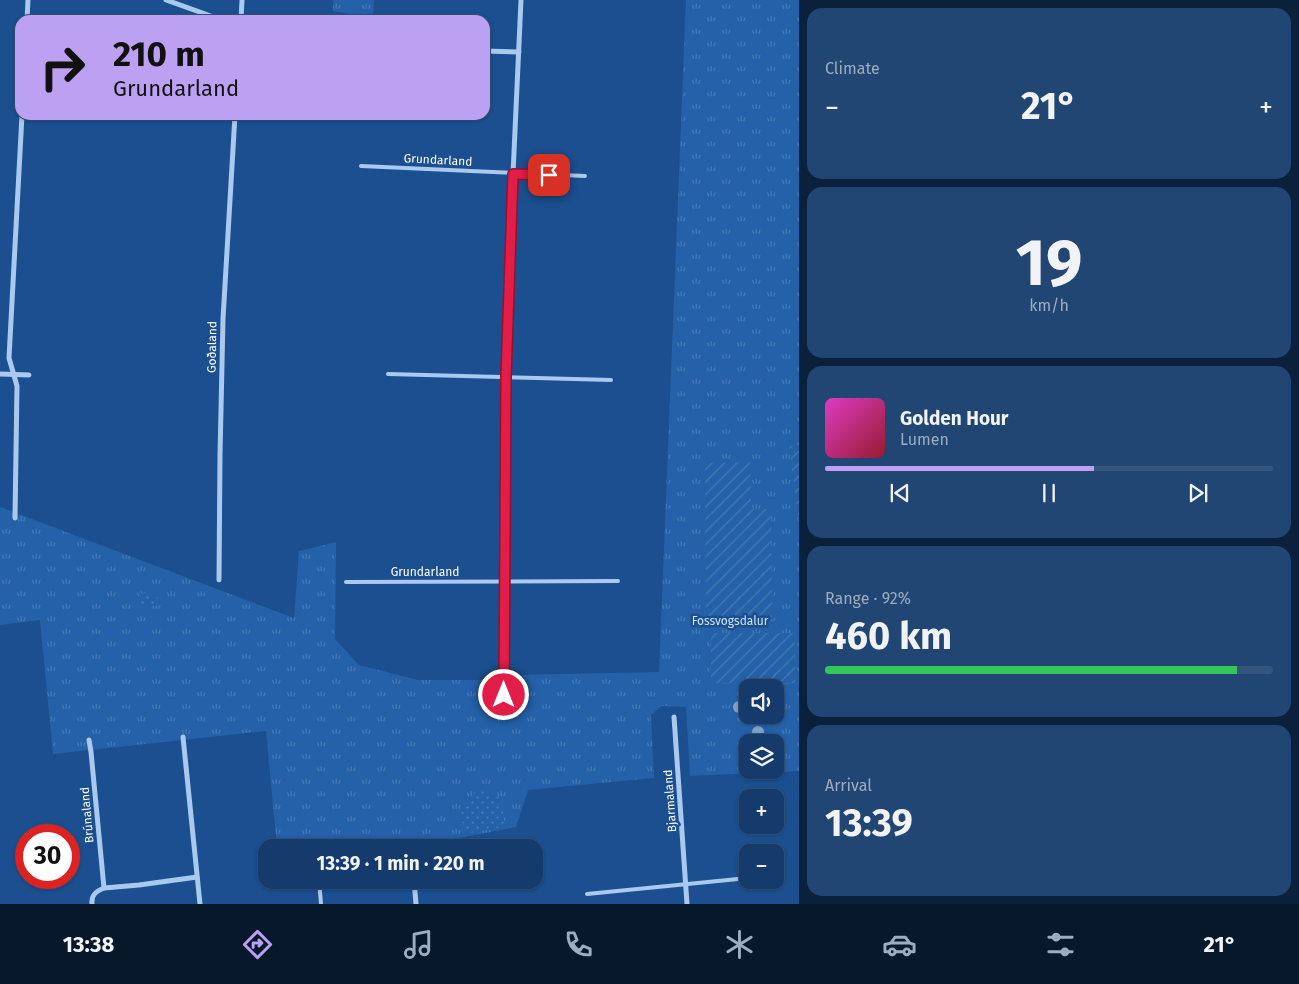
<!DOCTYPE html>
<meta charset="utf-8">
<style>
body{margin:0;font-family:"Fira Sans",sans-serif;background:#214673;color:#f1f3f6;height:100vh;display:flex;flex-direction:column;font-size:19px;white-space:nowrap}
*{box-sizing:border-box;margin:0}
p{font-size:16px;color:#9dadc1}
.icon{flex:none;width:28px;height:28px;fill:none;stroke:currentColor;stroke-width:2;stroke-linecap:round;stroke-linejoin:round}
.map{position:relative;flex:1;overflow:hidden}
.details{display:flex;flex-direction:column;gap:8px;padding:8px;background:#0b203b;width:500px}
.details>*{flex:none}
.guide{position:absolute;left:15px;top:15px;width:475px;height:105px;border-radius:15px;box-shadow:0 1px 4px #0004,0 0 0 1px #33557e;background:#bca0f2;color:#111;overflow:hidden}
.tools{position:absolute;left:739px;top:679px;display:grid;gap:10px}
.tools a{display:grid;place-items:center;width:45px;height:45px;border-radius:10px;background:#143b6b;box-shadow:0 1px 4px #0004,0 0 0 1px #33557e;font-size:25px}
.speed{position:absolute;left:15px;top:824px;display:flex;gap:10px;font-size:25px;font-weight:700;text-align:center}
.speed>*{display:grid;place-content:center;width:65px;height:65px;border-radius:50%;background:#143b6b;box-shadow:0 1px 4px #0004,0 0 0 1px #33557e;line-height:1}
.speed .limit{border:8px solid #d22;background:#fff;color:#111}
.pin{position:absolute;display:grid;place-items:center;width:42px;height:42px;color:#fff;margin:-21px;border-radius:10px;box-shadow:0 2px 8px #0006}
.me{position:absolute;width:55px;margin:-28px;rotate:0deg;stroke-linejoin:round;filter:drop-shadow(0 0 4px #0008)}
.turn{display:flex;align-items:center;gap:18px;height:105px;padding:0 15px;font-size:22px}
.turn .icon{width:65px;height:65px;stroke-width:2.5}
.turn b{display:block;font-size:35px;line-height:42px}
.big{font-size:38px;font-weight:700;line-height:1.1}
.details .widget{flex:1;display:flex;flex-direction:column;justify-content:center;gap:8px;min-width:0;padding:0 18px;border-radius:15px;background:#214673}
.details .dial{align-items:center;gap:0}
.dial b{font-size:65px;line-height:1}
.song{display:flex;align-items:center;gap:15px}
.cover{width:60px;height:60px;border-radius:8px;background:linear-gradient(135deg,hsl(310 70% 55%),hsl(350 70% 35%))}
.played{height:5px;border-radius:2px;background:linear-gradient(90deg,#bca0f2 60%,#33557e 60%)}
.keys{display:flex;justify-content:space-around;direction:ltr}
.heat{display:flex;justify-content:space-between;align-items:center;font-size:28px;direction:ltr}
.charge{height:8px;border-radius:4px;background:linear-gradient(90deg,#34c759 92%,#33557e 0)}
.trip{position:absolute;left:258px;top:839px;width:285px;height:50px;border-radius:15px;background:#143b6b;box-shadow:0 1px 4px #0004,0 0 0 1px #33557e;font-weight:700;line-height:50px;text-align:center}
.tabs{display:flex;height:80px;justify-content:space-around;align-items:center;background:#08182b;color:#9dadc1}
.tabs .icon{width:35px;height:35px}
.tabs .current{color:#bca0f2}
.tabs b{font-size:22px;color:#f1f3f6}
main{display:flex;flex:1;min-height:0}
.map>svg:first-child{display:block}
</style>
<main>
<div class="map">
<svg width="799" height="904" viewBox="0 0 799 904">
<defs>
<pattern id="grass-tufts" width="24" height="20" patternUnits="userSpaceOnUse" patternTransform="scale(1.25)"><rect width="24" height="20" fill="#2461a8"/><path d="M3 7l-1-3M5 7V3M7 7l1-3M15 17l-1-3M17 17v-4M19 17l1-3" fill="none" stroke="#4579b5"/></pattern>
<pattern id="park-dots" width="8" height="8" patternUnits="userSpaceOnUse" patternTransform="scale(1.25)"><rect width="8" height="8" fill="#2461a8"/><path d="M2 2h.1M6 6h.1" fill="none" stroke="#4579b5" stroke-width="1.8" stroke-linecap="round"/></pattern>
<pattern id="garden-furrows" width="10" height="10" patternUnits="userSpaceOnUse" patternTransform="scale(1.25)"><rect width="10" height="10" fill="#2461a8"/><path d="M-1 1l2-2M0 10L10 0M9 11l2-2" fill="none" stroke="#4579b5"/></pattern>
</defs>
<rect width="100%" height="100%" fill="#1b4f8f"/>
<g fill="url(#grass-tufts)" fill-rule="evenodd">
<polygon points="333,0 374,0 373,18 333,11"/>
<path d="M686,0H799V771L690,776L686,707L662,706L651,715L654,778L528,790L516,827L412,847H277L266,731L53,754L40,620L0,625V507L294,618L299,551L336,542L335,639L359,665L418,680H488L515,675L659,672ZM748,688H775V715H748ZM748,742H775V770H748Z"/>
</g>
<g fill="url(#park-dots)">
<polygon points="140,593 147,593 160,599 160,604 155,606 141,605"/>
<polygon points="484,789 501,798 505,827 464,834 461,812 464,806 476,792"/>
</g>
<g fill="url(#garden-furrows)">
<polygon points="799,445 799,524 789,446"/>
<polygon points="750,462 751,509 771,509 772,619 706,619 705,463"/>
<rect x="711" y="633" width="84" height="50"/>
</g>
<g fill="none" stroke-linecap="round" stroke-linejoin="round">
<g stroke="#a9c9ee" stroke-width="4">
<polyline points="361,166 585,176"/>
<polyline points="388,374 611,380"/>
<polyline points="346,582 618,581"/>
<polyline points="319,880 321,904"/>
<polyline points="587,894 748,878"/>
</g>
<g stroke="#a9c9ee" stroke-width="5">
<polyline points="166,0 222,20"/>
<polyline points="27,20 28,0"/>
<polyline points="241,20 242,0"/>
<polyline points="485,51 519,52"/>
<polyline points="0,374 29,375"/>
<polyline points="15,518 17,386 9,358 22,115"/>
<polyline points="219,580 220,455 223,319 235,115"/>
<polyline points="504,695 505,377 513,174 521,0"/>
<polyline points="674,717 687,904"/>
<polyline points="183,737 200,904"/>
<polyline points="89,740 91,752 104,888 139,885 197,877"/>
<polyline points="414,880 416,904"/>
<path d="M92,904C91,895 96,891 104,888"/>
</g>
</g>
<g fill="#7ea0ca">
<circle cx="739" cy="707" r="6"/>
<circle cx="758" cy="732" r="6"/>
</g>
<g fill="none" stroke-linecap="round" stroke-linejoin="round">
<g stroke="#92132f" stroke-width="12">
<polyline id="route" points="504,695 506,377 513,174 549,175"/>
</g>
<use href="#route" stroke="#e11d48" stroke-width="9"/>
</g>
<g text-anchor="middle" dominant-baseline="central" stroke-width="5" stroke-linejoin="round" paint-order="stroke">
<g font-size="12" fill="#fff" stroke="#1b4f8f">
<text transform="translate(438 160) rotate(3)">Grundarland</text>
<text transform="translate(212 347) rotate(-89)">Goðaland</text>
<text x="425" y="572">Grundarland</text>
<text transform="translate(670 801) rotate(-94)">Bjarmaland</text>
<text transform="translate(87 815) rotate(-95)">Brúnaland</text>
</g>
<g font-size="12" fill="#cfe3fa" stroke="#1b4f8f">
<text x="730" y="621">Fossvogsdalur</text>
</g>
</g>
</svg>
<div class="tools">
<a><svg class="icon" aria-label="sound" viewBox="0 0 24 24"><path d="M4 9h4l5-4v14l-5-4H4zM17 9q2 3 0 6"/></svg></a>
<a><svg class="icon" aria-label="layers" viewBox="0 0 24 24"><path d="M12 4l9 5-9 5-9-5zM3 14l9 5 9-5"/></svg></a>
<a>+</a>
<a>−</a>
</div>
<div class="speed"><div class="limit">30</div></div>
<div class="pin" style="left:549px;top:175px;background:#d93025"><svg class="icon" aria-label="arrive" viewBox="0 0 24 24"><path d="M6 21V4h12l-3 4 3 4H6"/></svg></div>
<svg class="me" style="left:504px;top:695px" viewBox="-20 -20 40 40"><circle r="17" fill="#e11d48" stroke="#fff" stroke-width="3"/><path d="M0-11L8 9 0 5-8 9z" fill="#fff"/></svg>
<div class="trip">13:39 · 1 min · 220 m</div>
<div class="guide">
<div class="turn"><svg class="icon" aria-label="right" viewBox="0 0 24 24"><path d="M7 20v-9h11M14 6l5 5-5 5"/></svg><div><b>210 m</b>Grundarland</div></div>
</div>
</div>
<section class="details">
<div class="widget"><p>Climate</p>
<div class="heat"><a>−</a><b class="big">21°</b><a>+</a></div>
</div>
<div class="widget dial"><b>19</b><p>km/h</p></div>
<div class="widget">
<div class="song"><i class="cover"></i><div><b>Golden Hour</b><p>Lumen</p></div></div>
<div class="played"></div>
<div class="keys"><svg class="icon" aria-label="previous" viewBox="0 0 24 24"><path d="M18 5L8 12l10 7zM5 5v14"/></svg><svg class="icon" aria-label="pause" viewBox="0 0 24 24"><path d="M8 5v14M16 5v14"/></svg><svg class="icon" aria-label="next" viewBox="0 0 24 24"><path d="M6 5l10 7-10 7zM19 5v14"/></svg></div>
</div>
<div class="widget"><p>Range · 92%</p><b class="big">460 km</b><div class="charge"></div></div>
<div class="widget"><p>Arrival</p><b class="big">13:39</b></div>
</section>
</main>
<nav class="tabs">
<b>13:38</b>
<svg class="icon current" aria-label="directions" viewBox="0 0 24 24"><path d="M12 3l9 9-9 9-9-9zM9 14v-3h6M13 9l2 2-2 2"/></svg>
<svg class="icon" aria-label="music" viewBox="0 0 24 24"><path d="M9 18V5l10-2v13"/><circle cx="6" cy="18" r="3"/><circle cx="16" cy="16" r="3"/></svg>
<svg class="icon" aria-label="phone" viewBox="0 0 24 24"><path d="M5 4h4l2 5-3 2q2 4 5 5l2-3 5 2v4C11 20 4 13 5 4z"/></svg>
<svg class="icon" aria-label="climate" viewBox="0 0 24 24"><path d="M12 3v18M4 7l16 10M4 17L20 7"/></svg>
<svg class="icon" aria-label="car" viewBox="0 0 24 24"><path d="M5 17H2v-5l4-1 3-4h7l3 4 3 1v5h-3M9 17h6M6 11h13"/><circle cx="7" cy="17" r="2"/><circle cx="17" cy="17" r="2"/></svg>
<svg class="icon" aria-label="filters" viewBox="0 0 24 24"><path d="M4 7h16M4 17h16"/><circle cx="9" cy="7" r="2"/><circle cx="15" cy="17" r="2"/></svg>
<b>21°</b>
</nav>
